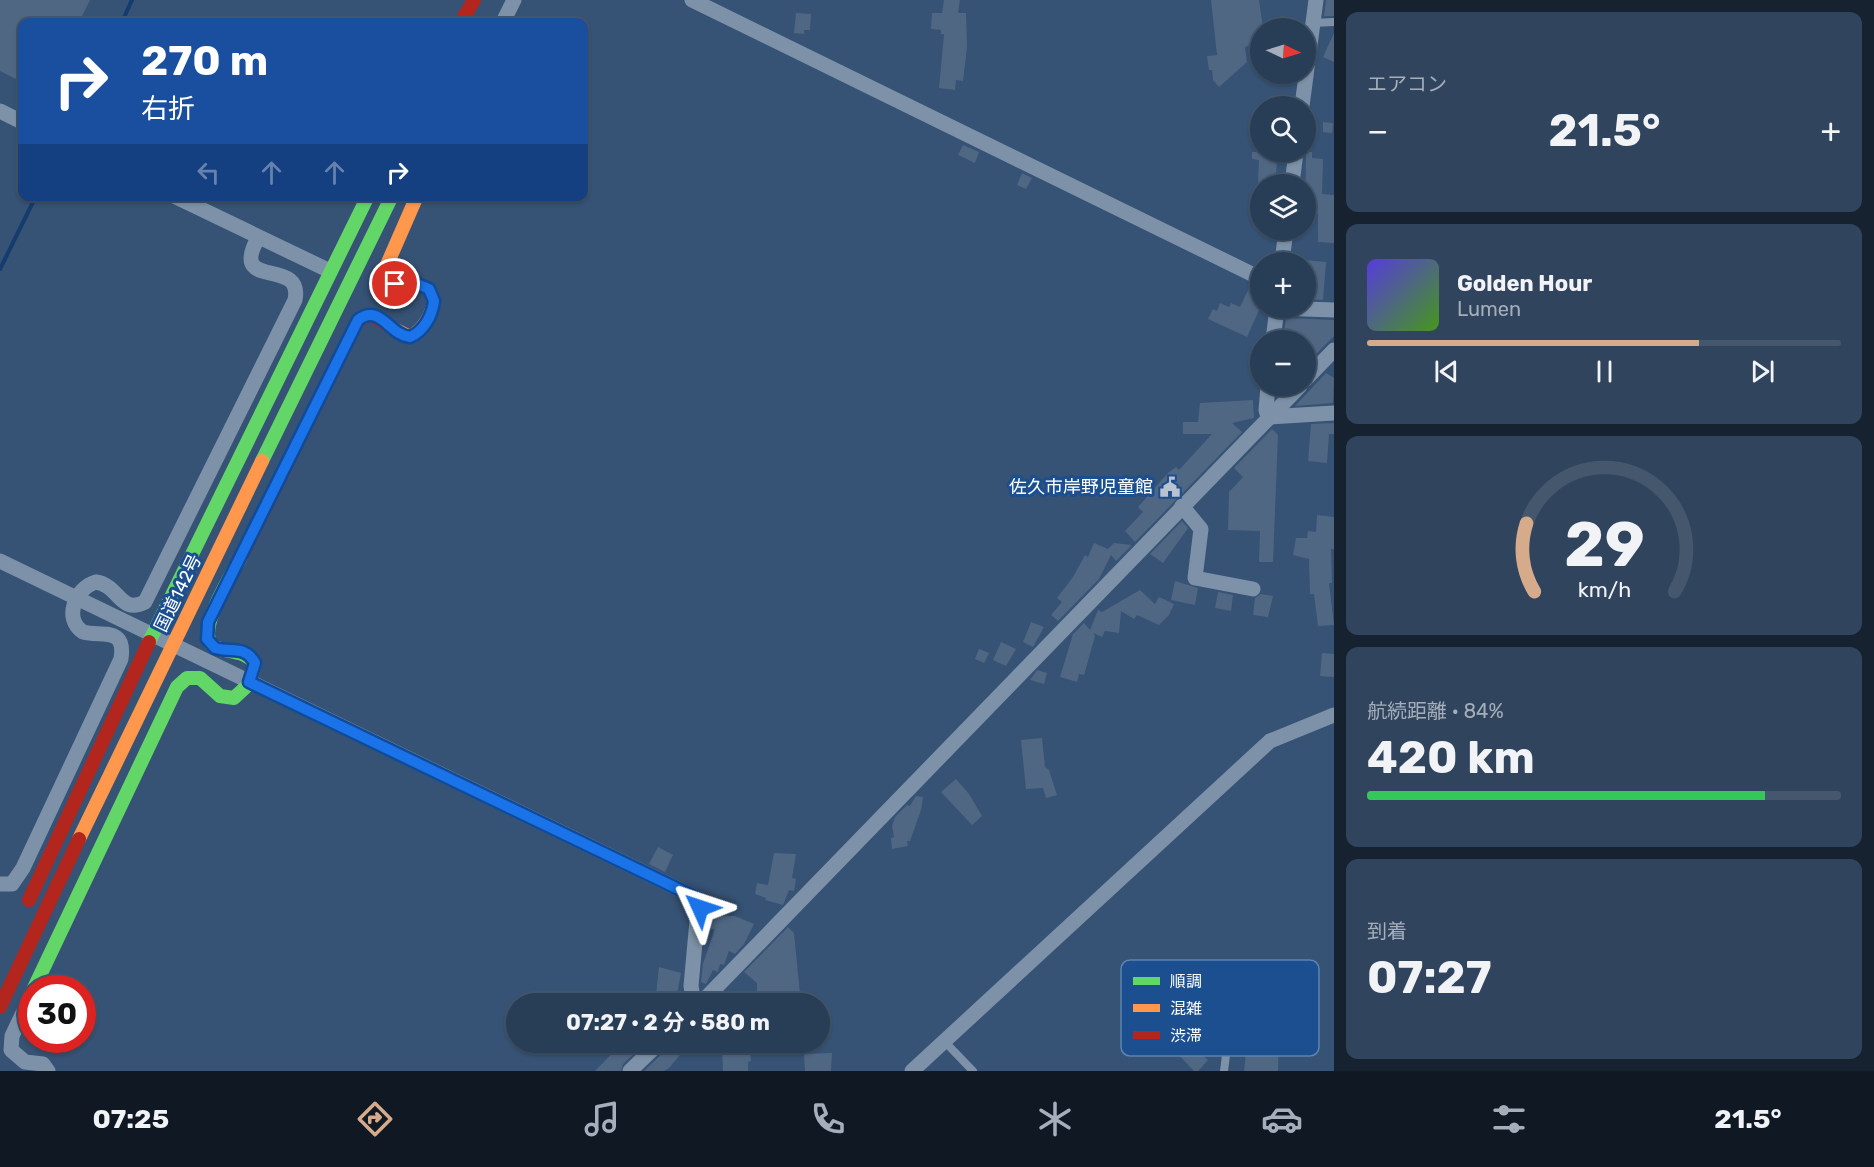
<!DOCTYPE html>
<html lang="ja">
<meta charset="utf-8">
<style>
body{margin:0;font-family:Rubik,"Noto Sans JP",sans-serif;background:#30455d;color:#f1f3f6;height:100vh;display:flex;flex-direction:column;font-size:22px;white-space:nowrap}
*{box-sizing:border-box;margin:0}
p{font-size:20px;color:#a5aeba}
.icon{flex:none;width:33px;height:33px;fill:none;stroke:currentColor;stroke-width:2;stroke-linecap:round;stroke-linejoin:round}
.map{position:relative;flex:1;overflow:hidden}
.drawer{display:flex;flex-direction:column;gap:12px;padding:12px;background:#162230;width:540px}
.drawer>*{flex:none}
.top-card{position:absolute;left:18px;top:18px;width:570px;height:183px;border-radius:12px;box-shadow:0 2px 4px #0004,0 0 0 2px #44576d;background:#1a4fa0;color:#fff;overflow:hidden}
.needle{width:39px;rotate:94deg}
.tools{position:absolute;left:1250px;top:18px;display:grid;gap:12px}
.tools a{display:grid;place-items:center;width:66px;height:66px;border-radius:50%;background:#283e57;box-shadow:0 2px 4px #0004,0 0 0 2px #44576d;font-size:30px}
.speed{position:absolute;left:18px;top:975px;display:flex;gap:12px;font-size:30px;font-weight:700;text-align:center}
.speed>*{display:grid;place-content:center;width:78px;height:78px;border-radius:50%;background:#283e57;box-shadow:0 2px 4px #0004,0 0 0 2px #44576d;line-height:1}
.speed .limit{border:9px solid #d22;background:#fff;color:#111}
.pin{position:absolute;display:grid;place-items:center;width:51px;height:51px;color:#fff;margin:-26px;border:3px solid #fff;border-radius:50%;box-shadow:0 2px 6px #0007}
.me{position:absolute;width:66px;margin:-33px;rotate:312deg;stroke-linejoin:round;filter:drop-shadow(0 0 4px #0008)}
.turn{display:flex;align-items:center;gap:21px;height:126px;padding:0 24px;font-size:27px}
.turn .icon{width:78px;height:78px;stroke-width:2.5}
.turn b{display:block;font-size:42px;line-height:51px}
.lanes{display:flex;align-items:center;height:57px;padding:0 24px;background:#0003;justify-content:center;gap:30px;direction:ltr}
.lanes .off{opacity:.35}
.big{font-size:45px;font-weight:700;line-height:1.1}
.drawer .card{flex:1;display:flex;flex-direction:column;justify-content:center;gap:9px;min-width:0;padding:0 21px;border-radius:12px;background:#30455d}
.drawer .dial{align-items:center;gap:0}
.dial svg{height:156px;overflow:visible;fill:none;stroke:#44576d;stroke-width:7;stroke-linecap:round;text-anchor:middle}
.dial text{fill:#f1f3f6;stroke:none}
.song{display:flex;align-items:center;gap:18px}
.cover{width:72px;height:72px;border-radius:9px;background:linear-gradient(135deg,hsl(250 70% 55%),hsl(100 70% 35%))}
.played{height:6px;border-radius:3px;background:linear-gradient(90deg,#d6ab8b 70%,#44576d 70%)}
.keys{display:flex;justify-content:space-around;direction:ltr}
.heat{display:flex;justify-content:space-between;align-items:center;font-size:33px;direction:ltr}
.charge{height:9px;border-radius:4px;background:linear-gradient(90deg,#34c759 84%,#44576d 0)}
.trip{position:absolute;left:506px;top:993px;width:324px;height:60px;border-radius:30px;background:#283e57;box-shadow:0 2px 4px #0004,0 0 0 2px #44576d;font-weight:700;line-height:60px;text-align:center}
.tab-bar{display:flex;height:96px;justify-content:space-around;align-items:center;background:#101923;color:#a5aeba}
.tab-bar .icon{width:42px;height:42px}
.tab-bar .active{color:#d6ab8b}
.tab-bar b{font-size:27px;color:#f1f3f6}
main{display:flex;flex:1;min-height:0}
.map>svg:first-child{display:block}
</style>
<main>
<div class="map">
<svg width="1334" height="1071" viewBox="0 0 1334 1071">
<rect width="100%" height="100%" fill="#365274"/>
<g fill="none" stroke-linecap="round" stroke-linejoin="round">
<g stroke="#153c6e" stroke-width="4">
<polyline points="122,22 132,0"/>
<polyline points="0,269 36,196"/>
</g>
</g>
<g fill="#506783">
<polygon points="0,0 90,0 79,22 22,22 22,82 0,71"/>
<polygon points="944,0 960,0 958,13 966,13 967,47 963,81 956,80 955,90 939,88 944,34 941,34 941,30 931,29 932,13 942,13"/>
<polygon points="1211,0 1259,0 1263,28 1260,28 1260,40 1245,47 1247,62 1219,87 1213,80 1212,70 1209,70 1207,56 1217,55"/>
<polygon points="1326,0 1334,0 1334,16 1324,16"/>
<polygon points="796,13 811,14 810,30 804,30 804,34 794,33"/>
<polygon points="1334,33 1334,62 1323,57"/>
<polygon points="1323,122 1333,123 1332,133 1323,132"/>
<polygon points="963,145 979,152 975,163 958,155"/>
<polygon points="1252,152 1286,152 1285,162 1277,161 1275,184 1258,184 1259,160 1252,159"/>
<polygon points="1306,152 1312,152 1312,158 1323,159 1322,194 1334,195 1334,243 1318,242 1318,214 1305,213"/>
<polygon points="1022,173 1032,178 1026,189 1017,185"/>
<polygon points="1305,260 1326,262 1323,300 1305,299"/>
<polygon points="1249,288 1260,293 1260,308 1247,337 1208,319 1213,309 1217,311 1220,303 1229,307 1231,303 1240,307"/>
<polygon points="1286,318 1334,320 1334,336 1305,365 1305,340 1283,340"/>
<polygon points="1326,373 1334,378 1333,403 1295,406"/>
<polygon points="1253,400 1254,418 1232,423 1242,432 1135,542 1125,531 1143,512 1138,507 1168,473 1176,467 1179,470 1212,434 1183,434 1183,422 1198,422 1200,403"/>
<polygon points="1334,423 1334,434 1329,434 1327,463 1308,461 1311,424"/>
<polygon points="1272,429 1278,435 1273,562 1259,562 1260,531 1228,530 1229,492 1243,477 1234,468"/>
<polygon points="1317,515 1334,517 1334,549 1331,549 1332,583 1329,583 1334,625 1318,626 1314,594 1310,594 1309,559 1293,555 1296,538 1307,538 1308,531 1316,532"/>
<polygon points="1182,521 1188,528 1163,563 1150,554"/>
<polygon points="1094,543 1108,549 1114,543 1132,545 1116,561 1111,555 1099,579 1058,621 1051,615 1062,602 1057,598 1073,577 1085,555 1088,557"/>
<polygon points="1175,581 1198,588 1195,605 1171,600"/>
<polygon points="1140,590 1155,604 1159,597 1174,604 1169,615 1159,625 1137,615 1134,619 1121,611 1119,633 1105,631 1102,637 1093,633 1095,636 1084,675 1079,674 1077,682 1060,677 1073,634 1084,623 1090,630 1098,610 1102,612"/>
<polygon points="1218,592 1233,595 1231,611 1215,608"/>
<polygon points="1261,594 1273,596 1268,617 1253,615 1255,598"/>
<polygon points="1031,622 1044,627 1033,647 1023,642"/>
<polygon points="1001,642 1016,649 1006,666 993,660"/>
<polygon points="979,649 989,653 984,663 975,659"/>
<polygon points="1322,653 1334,654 1334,677 1320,676"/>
<polygon points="1037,670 1047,673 1044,684 1030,680"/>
<polygon points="1042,738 1045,767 1049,770 1057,795 1046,798 1043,788 1026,789 1021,740"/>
<polygon points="956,779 969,794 982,816 972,825 941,792"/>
<polygon points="916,796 923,797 921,810 910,841 907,841 908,846 892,849 891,838 894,837 892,826 895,817 907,805 910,806"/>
<polygon points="658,847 673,855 665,872 649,864"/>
<polygon points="774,853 796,854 792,878 796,879 794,891 789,890 783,905 765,900 766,898 755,894 757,883 768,885"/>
<polygon points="707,916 735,916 754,924 744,944 735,954 729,951 724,965 720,964 718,972 713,970 706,984 701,982 703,964 715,929 707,929"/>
<polygon points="788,927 794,933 801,1004 757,1004 757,983 744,972"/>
<polygon points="659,967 681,973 675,1004 655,1004"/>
<polygon points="1260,1022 1279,1024 1278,1071 1244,1071 1248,1034 1253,1026"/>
<polygon points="1185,1040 1208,1060 1198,1071 1194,1071 1175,1051"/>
<polygon points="623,1042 636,1052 623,1064 621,1071 595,1071"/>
<polygon points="669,1042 691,1042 669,1068 664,1071 644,1071 667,1049"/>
<polygon points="749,1047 751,1061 748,1062 748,1071 723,1071 722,1049"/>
<polygon points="832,1053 831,1071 805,1071 804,1054"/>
</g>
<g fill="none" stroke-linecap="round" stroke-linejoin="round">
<g stroke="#7d92a8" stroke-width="8">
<polyline points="1313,23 1334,22"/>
<polyline points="945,1042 973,1071"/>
<polyline points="1224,1071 1226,1055 1249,1021 1284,1004"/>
</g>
<g stroke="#7d92a8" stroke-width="15">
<polyline points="692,0 1260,278"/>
<polyline points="503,22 514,0"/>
<polyline points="1302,106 1316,0"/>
<polyline points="0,111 22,122"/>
<polyline points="1292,184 1296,152"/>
<polyline points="174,196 330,271"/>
<polyline points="1282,262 1286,230"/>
<polyline points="1277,308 1334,310"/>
<polyline points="1273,340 1277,308"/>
<polyline points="1305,380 1334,350"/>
<polyline points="1268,386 1266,410 1268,417 1334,413"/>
<polyline points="1182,506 1201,529 1195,578 1253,589"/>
<polyline points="0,561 699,899 691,986 694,1004"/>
<path d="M0,884H12L23,868L121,659C126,626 102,637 83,632C63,619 75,588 96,582C119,585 120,615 145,602L295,300C304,256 228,292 258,238"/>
<polyline points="32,994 12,1036 11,1050 25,1062 43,1064 48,1071"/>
<polyline points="700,1004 1300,386"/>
<polyline points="630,1071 660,1042"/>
<polyline points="912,1071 1270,741 1334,715"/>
</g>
<g stroke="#63d668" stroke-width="14">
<polyline points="262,461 392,196"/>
<polyline points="149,642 368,196"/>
<path d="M34,988L177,687L187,678H200L220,696L234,698L249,684L255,663C243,650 232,653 217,648C190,639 232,574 241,557"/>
</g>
<g stroke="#ff974d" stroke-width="14">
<path d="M394,329L410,337C424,329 431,317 434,301L429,289L416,284H395L387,274L386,267L417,196"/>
<polyline points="79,839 262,461"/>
</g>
<g stroke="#b3261e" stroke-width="14">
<polyline points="461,22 474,0"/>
<polyline points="241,557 358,320 372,315 394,329"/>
<polyline points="29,900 149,642"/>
<polyline points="0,1007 79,839"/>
</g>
</g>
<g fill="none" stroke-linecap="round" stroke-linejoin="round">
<g stroke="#114b97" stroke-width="15">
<path id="route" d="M395,284H417L429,289L434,301C432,316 424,331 410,337C389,335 380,303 358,320L208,622L207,639L215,648C232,653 245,645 255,663L249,682L699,899L700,908"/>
</g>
<use href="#route" stroke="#1a73e8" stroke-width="10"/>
</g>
<defs>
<g id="civic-bare" transform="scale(1.62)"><path d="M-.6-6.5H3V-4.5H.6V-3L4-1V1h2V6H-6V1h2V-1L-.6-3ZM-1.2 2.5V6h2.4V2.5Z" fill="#b9c2ce" stroke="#1b4f8f" stroke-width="2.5" paint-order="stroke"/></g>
</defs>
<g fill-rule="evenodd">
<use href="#civic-bare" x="1170" y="487"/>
</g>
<g text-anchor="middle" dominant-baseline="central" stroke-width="6" stroke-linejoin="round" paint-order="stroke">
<g font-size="18" fill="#fff" stroke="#1b4f8f" text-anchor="end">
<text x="1153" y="487">佐久市岸野児童館</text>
</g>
<g font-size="18" fill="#fff" stroke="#1b4f8f">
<text transform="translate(178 593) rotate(-64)">国道142号</text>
</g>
</g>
<rect x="1121" y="960" width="198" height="96" rx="9" fill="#1b4f8f" stroke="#5f84b1" stroke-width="1.5"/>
<rect x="1133" y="977" width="27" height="8" fill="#63d668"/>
<rect x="1133" y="1004" width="27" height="8" fill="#ff974d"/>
<rect x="1133" y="1031" width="27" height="8" fill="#b3261e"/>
<g font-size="16" fill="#fff">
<text x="1170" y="987">順調</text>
<text x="1170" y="1014">混雑</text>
<text x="1170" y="1041">渋滞</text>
</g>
</svg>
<div class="tools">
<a><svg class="needle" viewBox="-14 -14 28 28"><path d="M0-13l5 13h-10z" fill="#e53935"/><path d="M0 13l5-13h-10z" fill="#a5aeba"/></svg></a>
<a><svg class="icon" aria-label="search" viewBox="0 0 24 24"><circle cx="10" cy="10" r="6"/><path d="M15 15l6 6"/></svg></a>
<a><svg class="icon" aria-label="layers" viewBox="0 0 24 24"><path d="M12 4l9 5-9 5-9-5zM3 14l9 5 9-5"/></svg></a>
<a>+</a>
<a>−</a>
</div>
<div class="speed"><div class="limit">30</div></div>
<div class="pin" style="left:395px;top:284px;background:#d93025"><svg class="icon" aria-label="arrive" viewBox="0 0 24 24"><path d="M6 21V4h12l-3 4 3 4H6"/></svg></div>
<svg class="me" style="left:700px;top:908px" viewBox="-20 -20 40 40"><path d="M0-17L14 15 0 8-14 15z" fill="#1a73e8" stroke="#fff" stroke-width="4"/></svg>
<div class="trip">07:27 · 2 分 · 580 m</div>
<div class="top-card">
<div class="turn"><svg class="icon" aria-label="right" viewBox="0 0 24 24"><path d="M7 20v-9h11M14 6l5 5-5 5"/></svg><div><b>270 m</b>右折</div></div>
<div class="lanes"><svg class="icon off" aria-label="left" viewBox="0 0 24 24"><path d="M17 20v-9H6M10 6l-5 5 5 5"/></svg><svg class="icon off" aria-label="ahead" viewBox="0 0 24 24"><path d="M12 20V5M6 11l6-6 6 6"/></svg><svg class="icon off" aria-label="ahead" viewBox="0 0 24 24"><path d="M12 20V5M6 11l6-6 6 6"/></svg><svg class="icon" aria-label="right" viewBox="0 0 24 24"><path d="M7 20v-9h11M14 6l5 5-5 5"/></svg></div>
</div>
</div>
<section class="drawer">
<div class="card"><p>エアコン</p>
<div class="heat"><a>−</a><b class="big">21.5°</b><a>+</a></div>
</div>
<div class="card">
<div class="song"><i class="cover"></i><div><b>Golden Hour</b><p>Lumen</p></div></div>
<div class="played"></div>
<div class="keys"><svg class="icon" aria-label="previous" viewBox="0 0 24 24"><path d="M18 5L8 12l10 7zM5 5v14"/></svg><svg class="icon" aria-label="pause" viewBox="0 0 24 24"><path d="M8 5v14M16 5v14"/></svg><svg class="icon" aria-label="next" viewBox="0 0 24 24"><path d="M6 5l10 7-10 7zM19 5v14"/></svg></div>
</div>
<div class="card dial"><svg viewBox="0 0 100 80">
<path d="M14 69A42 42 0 1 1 86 69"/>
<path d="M14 69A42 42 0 0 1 10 34" stroke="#d6ab8b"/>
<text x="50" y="56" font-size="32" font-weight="700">29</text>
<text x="50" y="72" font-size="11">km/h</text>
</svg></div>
<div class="card"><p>航続距離 · 84%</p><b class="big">420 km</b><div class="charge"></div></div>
<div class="card"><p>到着</p><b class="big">07:27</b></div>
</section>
</main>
<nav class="tab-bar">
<b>07:25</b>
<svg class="icon active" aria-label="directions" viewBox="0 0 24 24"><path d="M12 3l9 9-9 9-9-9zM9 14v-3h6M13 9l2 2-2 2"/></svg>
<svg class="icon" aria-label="music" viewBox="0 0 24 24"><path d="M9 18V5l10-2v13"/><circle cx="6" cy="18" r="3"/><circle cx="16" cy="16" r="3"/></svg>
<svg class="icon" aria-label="phone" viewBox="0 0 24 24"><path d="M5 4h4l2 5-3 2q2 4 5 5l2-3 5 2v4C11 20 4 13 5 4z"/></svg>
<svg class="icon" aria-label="climate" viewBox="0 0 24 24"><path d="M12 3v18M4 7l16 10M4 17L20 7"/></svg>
<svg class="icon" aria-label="car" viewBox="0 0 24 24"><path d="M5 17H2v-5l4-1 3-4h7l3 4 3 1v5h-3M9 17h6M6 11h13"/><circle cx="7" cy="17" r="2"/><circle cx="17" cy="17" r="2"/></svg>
<svg class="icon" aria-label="filters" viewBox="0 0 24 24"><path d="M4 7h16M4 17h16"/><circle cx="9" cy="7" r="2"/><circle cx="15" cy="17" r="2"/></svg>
<b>21.5°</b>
</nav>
